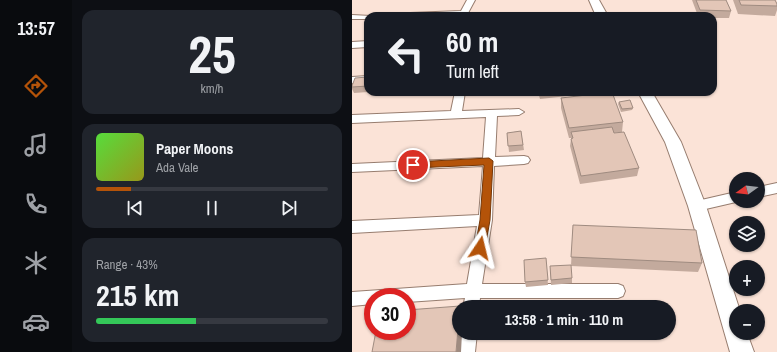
<!DOCTYPE html>
<meta charset="utf-8">
<style>
body{margin:0;font-family:"Archivo Narrow",sans-serif;background:#20242c;color:#f1f3f6;height:100vh;display:flex;flex-direction:column;font-size:15px;white-space:nowrap}
*{box-sizing:border-box;margin:0}
p{font-size:13px;color:#9ea1a6}
.icon{flex:none;width:22px;height:22px;fill:none;stroke:currentColor;stroke-width:2;stroke-linecap:round;stroke-linejoin:round}
.map{position:relative;flex:1;overflow:hidden}
.side{display:flex;flex-direction:column;gap:10px;padding:10px;background:#0d0f14;width:280px}
.side>*{flex:none}
.hud{position:absolute;left:12px;top:12px;width:353px;height:84px;border-radius:12px;box-shadow:0 1px 3px #0004;background:#171b24;color:#f1f3f6;overflow:hidden}
.needle{width:26px;rotate:255deg}
.buttons{position:absolute;left:377px;top:172px;display:grid;gap:8px}
.buttons a{display:grid;place-items:center;width:36px;height:36px;border-radius:50%;background:#171b24;box-shadow:0 1px 3px #0004;font-size:20px}
.speed{position:absolute;left:12px;top:288px;display:flex;gap:8px;font-size:20px;font-weight:700;text-align:center}
.speed>*{display:grid;place-content:center;width:52px;height:52px;border-radius:50%;background:#171b24;box-shadow:0 1px 3px #0004;line-height:1}
.speed .limit{border:6px solid #d22;background:#fff;color:#111}
.pin{position:absolute;display:grid;place-items:center;width:34px;height:34px;color:#fff;margin:-17px;border:2px solid #fff;border-radius:50%;box-shadow:0 1px 4px #0007}
.me{position:absolute;width:44px;margin:-22px;rotate:10deg;stroke-linejoin:round;filter:drop-shadow(0 0 3px #0008)}
.turn{display:flex;align-items:center;gap:14px;height:84px;padding:0 16px;font-size:18px}
.turn .icon{width:52px;height:52px;stroke-width:2.5}
.turn b{display:block;font-size:28px;line-height:34px}
.big{font-size:30px;font-weight:700;line-height:1.1}
.side .widget{flex:1;display:flex;flex-direction:column;justify-content:center;gap:6px;min-width:0;padding:0 14px;border-radius:12px;background:#20242c}
.side .dial{align-items:center;gap:0}
.dial b{font-size:52px;line-height:1}
.song{display:flex;align-items:center;gap:12px}
.cover{width:48px;height:48px;border-radius:6px;background:linear-gradient(135deg,hsl(110 70% 55%),hsl(60 70% 35%))}
.played{height:4px;border-radius:2px;background:linear-gradient(90deg,#b45309 15%,#363941 15%)}
.keys{display:flex;justify-content:space-around;direction:ltr}
.charge{height:6px;border-radius:3px;background:linear-gradient(90deg,#34c759 43%,#363941 0)}
.trip{position:absolute;left:100px;top:300px;width:224px;height:40px;border-radius:20px;background:#171b24;box-shadow:0 1px 3px #0004;font-weight:700;line-height:40px;text-align:center}
main{display:flex;flex:1;min-height:0}
.menu{display:flex;flex-direction:column;width:72px;justify-content:space-around;align-items:center;background:#090b0e;color:#9ea1a6}
.menu .icon{width:28px;height:28px}
.menu .selected{color:#b45309}
.menu b{font-size:18px;color:#f1f3f6}
.map>svg:first-child{display:block}
</style>
<main>
<nav class="menu">
<b>13:57</b>
<svg class="icon selected" aria-label="directions" viewBox="0 0 24 24"><path d="M12 3l9 9-9 9-9-9zM9 14v-3h6M13 9l2 2-2 2"/></svg>
<svg class="icon" aria-label="music" viewBox="0 0 24 24"><path d="M9 18V5l10-2v13"/><circle cx="6" cy="18" r="3"/><circle cx="16" cy="16" r="3"/></svg>
<svg class="icon" aria-label="phone" viewBox="0 0 24 24"><path d="M5 4h4l2 5-3 2q2 4 5 5l2-3 5 2v4C11 20 4 13 5 4z"/></svg>
<svg class="icon" aria-label="climate" viewBox="0 0 24 24"><path d="M12 3v18M4 7l16 10M4 17L20 7"/></svg>
<svg class="icon" aria-label="car" viewBox="0 0 24 24"><path d="M5 17H2v-5l4-1 3-4h7l3 4 3 1v5h-3M9 17h6M6 11h13"/><circle cx="7" cy="17" r="2"/><circle cx="17" cy="17" r="2"/></svg>
</nav>
<section class="side">
<div class="widget dial"><b>25</b><p>km/h</p></div>
<div class="widget">
<div class="song"><i class="cover"></i><div><b>Paper Moons</b><p>Ada Vale</p></div></div>
<div class="played"></div>
<div class="keys"><svg class="icon" aria-label="previous" viewBox="0 0 24 24"><path d="M18 5L8 12l10 7zM5 5v14"/></svg><svg class="icon" aria-label="pause" viewBox="0 0 24 24"><path d="M8 5v14M16 5v14"/></svg><svg class="icon" aria-label="next" viewBox="0 0 24 24"><path d="M6 5l10 7-10 7zM19 5v14"/></svg></div>
</div>
<div class="widget"><p>Range · 43%</p><b class="big">215 km</b><div class="charge"></div></div>
</section>
<div class="map">
<svg width="425" height="352" viewBox="0 0 425 352">
<rect width="100%" height="100%" fill="#fbe3d7"/>
<g fill="none" stroke-linecap="round" stroke-linejoin="round">
<g stroke="#977d6f" stroke-width="2">
<g id="street">
<polygon points="115,0 123,0 116,13 116,16 29,16 33,14 109,11"/>
<polygon points="0,15 19,16 16,16 16,19 0,19"/>
<polygon points="16,41 16,47 0,48 0,42"/>
<polygon points="16,76 16,82 0,83 0,77"/>
<polygon points="103,92 113,92 110,111 167,109 172,112 167,115 145,116 143,157 172,156 176,157 178,160 176,163 172,164 142,166 140,220 130,284 266,284 271,286 273,291 271,296 266,298 128,298 127,307 111,307 113,298 55,302 55,297 21,297 21,304 0,306 0,292 115,284 125,226 0,233 0,221 127,215 131,166 0,172 0,164 131,158 134,117 0,123 0,115 99,111"/>
<polygon points="425,183 425,193 406,197 406,187"/>
<polygon points="384,192 384,201 387,201 384,202 345,211 340,210 339,206 340,202 345,201"/>
<polygon points="109,333 125,333 123,352 107,352"/>
</g>
</g>
<g stroke="#977d6f" stroke-width="2">
<g id="secondary">
<polygon points="237,0 247,0 256,16 244,16"/>
<polygon points="286,92 300,92 329,142 354,206 388,311 384,311 384,333 395,333 402,352 378,352 336,206 313,142"/>
</g>
</g>
<use href="#street" fill="#fff" fill-rule="evenodd"/>
<use href="#secondary" fill="#fff" fill-rule="evenodd"/>
</g>
<g fill="#c3aa9d">
<polygon points="340,0 374,0 379,11 377,18 361,18 361,16 346,16"/>
<polygon points="381,0 423,0 425,4 425,10 423,16 386,14"/>
<polygon points="16,77 16,92 2,93 0,89 0,86"/>
<polygon points="186,92 252,92 188,99"/>
<polygon points="209,98 271,122 270,132 262,133 287,168 285,176 228,184 218,146 219,139 219,138 217,138 209,108"/>
<polygon points="267,102 281,108 280,110 269,112 266,104"/>
<polygon points="169,131 172,150 157,152 155,133"/>
<polygon points="221,225 350,263 346,272 219,266"/>
<polygon points="194,258 196,285 174,287 173,282"/>
<polygon points="198,266 220,278 220,283 199,285"/>
</g>
<polygon fill="#9f8b80" points="107,313 107,333 110,333 109,352 104,352"/>
<g fill="#e3c6b7" stroke="#9f8b80">
<polygon points="344,0 374,0 379,11 348,10"/>
<polygon points="387,0 423,0 425,4 425,6 389,5"/>
<polygon points="16,77 16,86 0,87 0,86 3,78"/>
<polygon points="260,92 271,122 217,128 209,98"/>
<polygon points="278,100 281,108 270,109 267,102"/>
<polygon points="260,127 262,133 272,132 287,168 229,176 219,139 221,138 219,132"/>
<polygon points="169,131 171,145 156,146 155,133"/>
<polygon points="221,225 344,230 350,263 219,257"/>
<polygon points="194,258 196,280 173,282 172,260"/>
<polygon points="219,265 220,278 199,280 198,266"/>
<polygon points="108,306 104,352 20,352 24,331 55,331 55,310"/>
</g>
<polygon fill="#b45309" stroke="#753606" points="137,158 141,161 138,220 133,248 132,251 128,253 124,251 123,248 128,220 132,165 61,168 56,165 61,162"/>
</svg>
<div class="buttons">
<a><svg class="needle" viewBox="-14 -14 28 28"><path d="M0-13l5 13h-10z" fill="#e53935"/><path d="M0 13l5-13h-10z" fill="#9ea1a6"/></svg></a>
<a><svg class="icon" aria-label="layers" viewBox="0 0 24 24"><path d="M12 4l9 5-9 5-9-5zM3 14l9 5 9-5"/></svg></a>
<a>+</a>
<a>−</a>
</div>
<div class="speed"><div class="limit">30</div></div>
<div class="pin" style="left:61px;top:165px;background:#d93025"><svg class="icon" aria-label="arrive" viewBox="0 0 24 24"><path d="M6 21V4h12l-3 4 3 4H6"/></svg></div>
<svg class="me" style="left:128px;top:248px" viewBox="-20 -20 40 40"><path d="M0-17L14 15 0 8-14 15z" fill="#b45309" stroke="#fff" stroke-width="4"/></svg>
<div class="trip">13:58 · 1 min · 110 m</div>
<div class="hud">
<div class="turn"><svg class="icon" aria-label="left" viewBox="0 0 24 24"><path d="M17 20v-9H6M10 6l-5 5 5 5"/></svg><div><b>60 m</b>Turn left</div></div>
</div>
</div>
</main>
